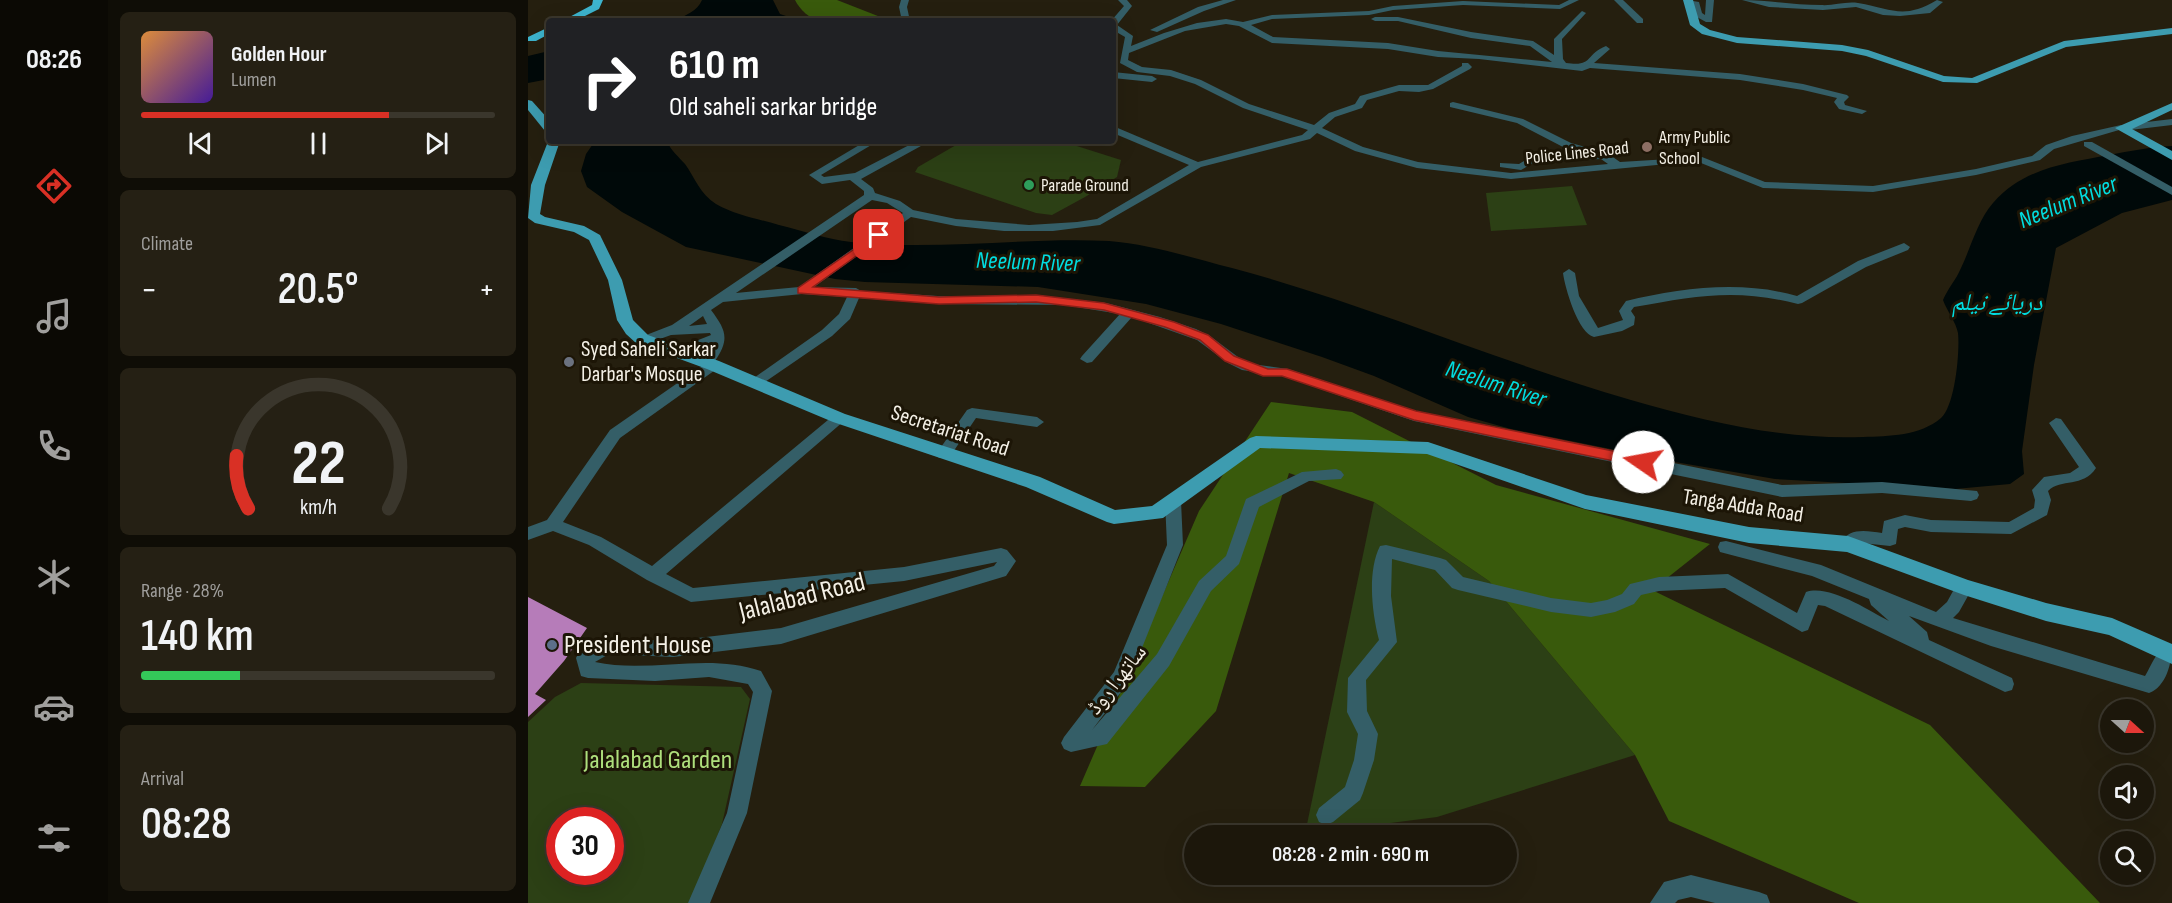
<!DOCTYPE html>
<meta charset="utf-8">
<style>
body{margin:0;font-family:"Sofia Sans Condensed","Noto Naskh Arabic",sans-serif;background:#252014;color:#f1f3f6;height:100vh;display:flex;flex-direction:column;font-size:22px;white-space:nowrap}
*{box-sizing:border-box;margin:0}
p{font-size:20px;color:#a09f9d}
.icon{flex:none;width:33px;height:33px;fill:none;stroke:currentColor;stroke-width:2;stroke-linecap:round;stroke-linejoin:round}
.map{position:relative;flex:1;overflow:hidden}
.side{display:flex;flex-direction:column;gap:12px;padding:12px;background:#0f0d06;width:420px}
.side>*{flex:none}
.guide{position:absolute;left:18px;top:18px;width:570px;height:126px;border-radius:6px;box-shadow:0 6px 24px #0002,0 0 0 2px #3a362c;background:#202124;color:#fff;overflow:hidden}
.needle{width:39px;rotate:111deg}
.tools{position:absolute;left:1572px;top:699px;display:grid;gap:12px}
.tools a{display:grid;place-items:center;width:54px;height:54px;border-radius:50%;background:#1c170b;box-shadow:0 6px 24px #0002,0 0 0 2px #3a362c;font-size:30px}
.speed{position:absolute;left:18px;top:807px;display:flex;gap:12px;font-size:30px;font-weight:700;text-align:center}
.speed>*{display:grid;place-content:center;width:78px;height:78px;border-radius:50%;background:#1c170b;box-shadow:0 6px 24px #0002,0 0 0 2px #3a362c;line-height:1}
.speed .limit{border:9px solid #d22;background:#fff;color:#111}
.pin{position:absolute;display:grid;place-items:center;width:51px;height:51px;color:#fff;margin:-26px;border-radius:12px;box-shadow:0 3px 9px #0006}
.me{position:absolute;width:66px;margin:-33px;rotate:282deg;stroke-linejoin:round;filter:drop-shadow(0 0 4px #0008)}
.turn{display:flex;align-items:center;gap:21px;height:126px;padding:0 24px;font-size:27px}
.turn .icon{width:78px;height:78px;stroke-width:2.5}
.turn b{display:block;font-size:42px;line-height:51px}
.big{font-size:45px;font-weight:600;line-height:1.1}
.side .tile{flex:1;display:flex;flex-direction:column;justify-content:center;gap:9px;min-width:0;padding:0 21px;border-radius:9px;background:#252014}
.side .dial{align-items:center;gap:0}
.dial svg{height:156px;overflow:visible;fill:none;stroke:#3a362c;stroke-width:7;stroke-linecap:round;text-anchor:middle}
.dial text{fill:#f1f3f6;stroke:none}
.song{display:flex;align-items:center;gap:18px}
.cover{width:72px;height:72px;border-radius:9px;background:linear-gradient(135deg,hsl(30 70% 55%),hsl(260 70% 35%))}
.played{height:6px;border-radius:3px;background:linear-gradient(90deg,#d93025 70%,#3a362c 70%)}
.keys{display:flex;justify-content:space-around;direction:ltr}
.heat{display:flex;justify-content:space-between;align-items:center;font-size:33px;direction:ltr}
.charge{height:9px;border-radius:4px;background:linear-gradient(90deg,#34c759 28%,#3a362c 0)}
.trip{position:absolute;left:656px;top:825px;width:333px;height:60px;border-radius:30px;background:#1c170b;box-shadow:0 6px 24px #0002,0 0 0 2px #3a362c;font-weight:600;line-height:60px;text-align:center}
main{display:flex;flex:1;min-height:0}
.tab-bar{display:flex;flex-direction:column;width:108px;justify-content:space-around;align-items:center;background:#0b0904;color:#a09f9d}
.tab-bar .icon{width:42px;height:42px}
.tab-bar .on{color:#d93025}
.tab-bar b{font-size:27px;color:#f1f3f6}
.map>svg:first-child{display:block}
</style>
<main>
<nav class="tab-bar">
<b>08:26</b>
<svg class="icon on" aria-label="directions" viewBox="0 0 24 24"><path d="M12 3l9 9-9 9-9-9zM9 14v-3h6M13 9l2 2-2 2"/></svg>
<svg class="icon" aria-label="music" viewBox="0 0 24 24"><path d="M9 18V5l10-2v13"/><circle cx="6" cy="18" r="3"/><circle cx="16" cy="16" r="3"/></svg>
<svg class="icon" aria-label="phone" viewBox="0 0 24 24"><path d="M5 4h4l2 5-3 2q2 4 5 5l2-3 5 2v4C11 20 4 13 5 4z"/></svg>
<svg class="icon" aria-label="climate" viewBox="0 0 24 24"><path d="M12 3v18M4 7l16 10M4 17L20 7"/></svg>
<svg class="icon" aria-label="car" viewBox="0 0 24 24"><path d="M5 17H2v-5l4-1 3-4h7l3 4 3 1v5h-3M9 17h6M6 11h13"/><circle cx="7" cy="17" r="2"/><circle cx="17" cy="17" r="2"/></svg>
<svg class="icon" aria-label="filters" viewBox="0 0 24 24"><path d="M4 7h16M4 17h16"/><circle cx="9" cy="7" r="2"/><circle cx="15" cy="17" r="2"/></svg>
</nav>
<section class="side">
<div class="tile">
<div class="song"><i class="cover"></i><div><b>Golden Hour</b><p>Lumen</p></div></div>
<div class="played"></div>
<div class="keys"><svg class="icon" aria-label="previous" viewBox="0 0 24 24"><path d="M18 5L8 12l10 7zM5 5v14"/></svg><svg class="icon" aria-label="pause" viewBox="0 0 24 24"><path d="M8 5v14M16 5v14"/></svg><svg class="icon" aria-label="next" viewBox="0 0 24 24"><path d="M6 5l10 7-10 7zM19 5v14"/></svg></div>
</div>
<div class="tile"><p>Climate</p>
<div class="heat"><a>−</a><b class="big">20.5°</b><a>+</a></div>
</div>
<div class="tile dial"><svg viewBox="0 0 100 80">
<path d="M14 69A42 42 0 1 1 86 69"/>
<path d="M14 69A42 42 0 0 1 8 42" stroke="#d93025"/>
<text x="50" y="56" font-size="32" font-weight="700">22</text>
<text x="50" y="72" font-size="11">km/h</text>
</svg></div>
<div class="tile"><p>Range · 28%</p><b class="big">140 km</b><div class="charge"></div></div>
<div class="tile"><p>Arrival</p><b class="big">08:28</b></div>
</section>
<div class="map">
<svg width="1644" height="903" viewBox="0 0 1644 903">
<rect width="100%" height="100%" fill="#251f0f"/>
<g fill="#2c4015" fill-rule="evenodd">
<polygon points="435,141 533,141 593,160 589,177 557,197 524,215 508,213 387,172 390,167"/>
<polygon points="1044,186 1059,225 963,231 958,193"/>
<polygon points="846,502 961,581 1107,755 909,817 777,834"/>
<path d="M53,683L213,687L222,699L194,824L162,903H0V722L27,697ZM32,820H82V872H32Z"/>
</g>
<g fill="#395a0c">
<path d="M267,0H309L355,18C345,22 304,24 292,21C281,18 272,10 267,0Z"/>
<polygon points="743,402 824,412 968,485 1182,544 1124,590 1402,725 1572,903 1331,903 1141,821 1107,755 961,581 846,502 761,473 688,711 617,787 552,786 671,511"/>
</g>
<g fill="#000909">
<path d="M174,0H245L252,14L273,21H146C156,16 170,11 174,0Z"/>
<polygon points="21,51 21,79 0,83 0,56"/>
<path d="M67,141H139C143,151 150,156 157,164C167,178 172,194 188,204C207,215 231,219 251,225C275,231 299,239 323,242C409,251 495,237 581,241C622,244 664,258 704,268C839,304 968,361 1103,400C1179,422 1256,440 1335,437C1361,436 1392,436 1413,418C1427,406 1432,352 1430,333C1428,322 1419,311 1415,300C1420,288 1428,280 1433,268C1443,247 1450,220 1465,203C1495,168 1539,163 1581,155C1602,151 1622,147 1644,146V200L1594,213L1528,248L1506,365L1494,451L1496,474L1482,484L1427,489L1247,479L1147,462L983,429L940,417L846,376L794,357L693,324L618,304L510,287L337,282L307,279L158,247L94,212L59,187L53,171L58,154Z"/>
</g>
<polygon fill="#b67cb9" points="0,597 59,628 36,661 7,694 18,700 0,717"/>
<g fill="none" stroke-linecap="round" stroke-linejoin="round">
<g fill="#345e67" fill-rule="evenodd">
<polygon points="373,0 381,0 379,7 382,21 374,21 371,7"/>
<path d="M590,0H599L604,6L589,25L605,36L603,46L636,33L669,23L698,19L715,22L744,15L841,11L865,6L935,1L1031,5L1041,0H1051L1032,9L935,5L865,10L841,15L744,19L723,25L745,37L860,43L910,51L1024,62L1002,46L943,38L870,21H847L843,19L847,17H870L943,32L1005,41L1026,55V39L1054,11L1058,13L1034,39L1035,59L1038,63C1066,67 1056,55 1078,46L1082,49L1066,63L1212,74L1275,84L1319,95L1321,97L1316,102L1317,105L1339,111L1334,114L1311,109L1306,102L1309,98L1275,90L1212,80L1062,68L1054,71L951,59L910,57L860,49L744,43L711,26L698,24L657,31L601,53L600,60L614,67L643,70L673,80L721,104L786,125L801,113L827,104L832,96L871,85H900L934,66V63H940L944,67L942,69L905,89L891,92L871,91L839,100L834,108L807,117L794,128L835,147L890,162L983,173L1080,164L1073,159L1007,162L993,170L972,167V163L991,164L1004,156L1060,154L1035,147L989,123L922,107V103L925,102L995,119L1043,143L1079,153L1092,162L1174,157L1237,182L1345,186L1448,169L1504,156L1518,145L1544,136L1593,125L1597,127L1602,124L1644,119V125L1602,130L1598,128L1526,149L1512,160L1448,175L1345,192L1235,188L1173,163L1139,164L983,179L889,168L827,151L789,133L782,139L673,167L572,225L525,231H476L428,226L383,217L286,287L328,288L333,291L410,296H515L578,303L632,317L668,329L682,336L710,357L724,364L760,369L888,411L1254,485L1354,482L1449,491L1451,495L1449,499L1443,501L1354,493L1254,497L886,421L754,376L714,370L700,363L669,340L604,317L564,362L559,363L552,359L554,356L592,314L536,305L410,304L331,298L322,319L304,336L228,388L223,386L221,383L223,380L294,330L311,314L319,297L274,294L195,302L183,310C198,330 202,339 187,361L192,365L190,368L92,438L35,522L73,537L124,566L306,415H316L318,418L316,421L138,574L165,588L376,567L473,548L479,550L488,561L478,576L253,644L145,657L81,654L67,662C121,674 179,652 233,671L244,691L219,813L182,903H160L199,813L225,692L220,684L181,677L127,681L60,678L53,676L48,658L51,652L79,638L145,641L253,628L466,566L469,562L376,581L163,602L119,580L61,545L25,531L0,540V527L19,520L82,430L174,366L171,363L182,345L150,357L145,356L143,353L145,350L183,335L182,333L143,335L118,344L111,340L113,337L144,325L336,195V191L322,180L294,184L281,175L338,141H350L293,175L296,177L327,173L389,141H402L333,179L345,188L347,193L372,201L385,210L428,219L501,225L549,222L569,219L661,165L585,133V126L670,162L774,135L780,130L715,108L667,84L642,76L609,72L592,63L597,37L585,30V21H583L596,6ZM344,200L359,203L375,213L271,287L208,293ZM175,316L179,324L161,326Z"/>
<polygon points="695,0 708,0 676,11 629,32 622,30 670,7"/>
<polygon points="1086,0 1095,0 1115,19 1115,23 1109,23"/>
<polygon points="1159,0 1171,2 1174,13 1177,15 1178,0 1186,0 1184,22 1178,22 1167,16 1164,5"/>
<path d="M1214,0C1240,0 1266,5 1293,5C1305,6 1318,1 1330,3C1365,9 1375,20 1409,0L1415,2L1402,13L1372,16L1355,15L1328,7L1295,10L1241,7Z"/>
<polygon points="585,72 624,76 629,79 624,82 585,78"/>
<polygon points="1556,142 1564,142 1644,187 1644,195 1556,146"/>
<path d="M1376,243L1382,247L1380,250L1338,267L1274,303L1270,304C1208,288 1168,296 1106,307L1103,311L1107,317L1106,325L1094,331L1066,337C1050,333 1037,288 1035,273L1041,269L1047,273L1051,296L1070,328L1095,320L1091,311L1098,301C1153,288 1213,280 1269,296L1330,261Z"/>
<polygon points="444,408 509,417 516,422 509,427 448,418 421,458 411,458 408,454 411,450 439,410"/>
<path d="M1528,418L1533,419L1568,468C1555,488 1533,478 1520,491L1523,500L1519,515L1483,534L1403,532L1377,527L1370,529L1368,544L1362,546L1334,543L1320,550L1314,549L1312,544C1321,527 1338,531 1354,533L1356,521L1377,515L1403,520L1481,522L1506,508L1507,500L1504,490L1516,477L1542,473L1551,467L1521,423Z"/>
<polygon points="808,469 813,471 816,475 813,479 781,481 731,507 711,564 683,591 641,666 579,744 543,752 536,749 533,743 536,737 586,672 639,545 637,501 639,497 651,497 653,501 655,545 600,683 564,730 629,654 671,581 698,556 718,499 774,472"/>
<path d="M1198,541L1293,565L1408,612L1419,602L1430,582L1436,580L1442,582L1445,587L1431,612L1425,618L1617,676C1624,665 1630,645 1644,646C1644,663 1638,687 1621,693L1463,646L1381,616L1399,632L1401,640L1484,678L1486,684L1484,690L1477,692L1297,606L1290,605L1280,630L1274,632L1197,588L1131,591L1113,595L1106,604L1087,612L1063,617L1023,612L930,590L924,588L907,570L864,559L863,596L869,642L838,680L839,711L850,734L846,760L835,793L832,800L805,822L798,825L791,822L788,815L791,808L817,787L826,760L830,734L819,712L820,678L851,640C844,613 839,572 852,546L858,545L912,558L918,560L935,577L1023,598L1063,603L1079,600L1094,594L1102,584L1131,577L1200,574L1269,613L1278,592C1301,584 1340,610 1361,621L1343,605L1341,599L1284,576L1192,552L1190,547L1192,542Z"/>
<polygon points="1163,875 1231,892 1239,895 1242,903 1187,903 1163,897 1150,900 1147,903 1122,903 1136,882"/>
</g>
<g fill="#3d9cb0" fill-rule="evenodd">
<polygon points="1155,0 1165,0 1172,24 1182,30 1209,37 1314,45 1340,50 1416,76 1444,78 1536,41 1644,28 1644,34 1538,47 1449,83 1415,82 1338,56 1314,51 1209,43 1174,34 1162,25"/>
<polygon points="0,100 4,101 21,120 21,132 17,131 0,110"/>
<polygon points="1644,103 1644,110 1604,129 1644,151 1644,160 1587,128"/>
<polygon points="21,139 32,141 17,185 12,214 17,217 56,226 72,235 94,280 105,320 120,335 191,361 317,414 512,477 587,510 624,506 722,438 728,436 900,442 1058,495 1221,527 1320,536 1440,580 1518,603 1584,618 1644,644 1644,664 1581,635 1518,621 1436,595 1319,552 1221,543 1057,509 899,454 732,448 635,518 586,524 579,522 498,487 305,422 179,369 108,343 98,334 89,320 80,280 61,240 46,232 7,223 0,218 3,185"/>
</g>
<g fill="#3db4cd" fill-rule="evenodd">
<polygon points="65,0 75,0 71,9 47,21 34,21 64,5"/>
<polygon points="21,27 21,34 8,41 0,41 0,37"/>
</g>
</g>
<polygon fill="#d93025" stroke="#8d1f18" stroke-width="1.5" points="351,232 355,233 355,237 285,287 411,297 508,295 576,303 646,322 680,335 706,356 740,369 759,369 888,411 1115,457 1122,462 1115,467 886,420 754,376 735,376 697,361 672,340 637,327 576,310 508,302 411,304 270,293 270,288"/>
<circle fill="#8d6e63" stroke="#1c1506" stroke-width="2" cx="1119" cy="147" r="6"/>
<circle fill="#2e9e5b" stroke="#1c1506" stroke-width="2" cx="501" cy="185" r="6"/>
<circle fill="#6b7280" stroke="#1c1506" stroke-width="2" cx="41" cy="362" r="6"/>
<circle fill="#5c6f8a" stroke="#1c1506" stroke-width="2" cx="24" cy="645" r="6"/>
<g text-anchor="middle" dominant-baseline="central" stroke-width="6" stroke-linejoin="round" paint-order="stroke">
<g font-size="18" fill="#f4f0e6" stroke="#1c1506" text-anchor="start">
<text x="1131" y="137">Army Public<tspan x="1131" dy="21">School</tspan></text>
<text x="513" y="185">Parade Ground</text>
</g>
<g font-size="18" fill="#f4f0e6" stroke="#1c1506">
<text transform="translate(1049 153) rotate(-6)">Police Lines Road</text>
</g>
<g font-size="22" fill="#f4f0e6" stroke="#1c1506" text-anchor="start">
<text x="53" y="349">Syed Saheli Sarkar<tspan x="53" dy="25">Darbar's Mosque</tspan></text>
</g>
<g font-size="22" fill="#f4f0e6" stroke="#1c1506">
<text transform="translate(422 431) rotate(18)">Secretariat Road</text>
<text transform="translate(1215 506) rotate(9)">Tanga Adda Road</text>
<text transform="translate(589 680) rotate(-52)">ساتھرا روڈ</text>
</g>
<g font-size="24" font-style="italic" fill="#01dde0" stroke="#1c1506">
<text transform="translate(1540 202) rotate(-22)">Neelum River</text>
<text transform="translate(500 262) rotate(2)">Neelum River</text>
<text x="1469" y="302">دریائے نیلم</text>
<text transform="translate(968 384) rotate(18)">Neelum River</text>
</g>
<g font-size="27" fill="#f4f0e6" stroke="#1c1506">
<text transform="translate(274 597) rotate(-14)">Jalalabad Road</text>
</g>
<g font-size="27" fill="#f4f0e6" stroke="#1c1506" text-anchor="start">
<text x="36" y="645">President House</text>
</g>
<g font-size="27" fill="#aedf7c" stroke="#1c1506">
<text x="130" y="760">Jalalabad Garden</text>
</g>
</g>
</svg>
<div class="tools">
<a><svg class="needle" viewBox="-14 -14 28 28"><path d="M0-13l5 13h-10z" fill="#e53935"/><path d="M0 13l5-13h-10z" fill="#a09f9d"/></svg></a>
<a><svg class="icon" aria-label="sound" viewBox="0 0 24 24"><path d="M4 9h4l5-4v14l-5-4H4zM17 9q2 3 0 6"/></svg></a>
<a><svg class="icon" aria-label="search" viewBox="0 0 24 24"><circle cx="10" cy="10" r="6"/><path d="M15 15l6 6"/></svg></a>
</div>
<div class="speed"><div class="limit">30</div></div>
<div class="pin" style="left:351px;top:235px;background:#d93025"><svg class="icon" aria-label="arrive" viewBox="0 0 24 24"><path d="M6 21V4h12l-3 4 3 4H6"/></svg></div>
<svg class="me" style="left:1115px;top:462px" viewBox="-20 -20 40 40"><circle r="19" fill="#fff"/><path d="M0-13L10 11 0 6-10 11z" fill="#d93025"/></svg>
<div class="trip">08:28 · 2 min · 690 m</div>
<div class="guide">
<div class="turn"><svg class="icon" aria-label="right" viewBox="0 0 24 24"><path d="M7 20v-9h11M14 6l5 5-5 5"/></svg><div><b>610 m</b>Old saheli sarkar bridge</div></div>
</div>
</div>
</main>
